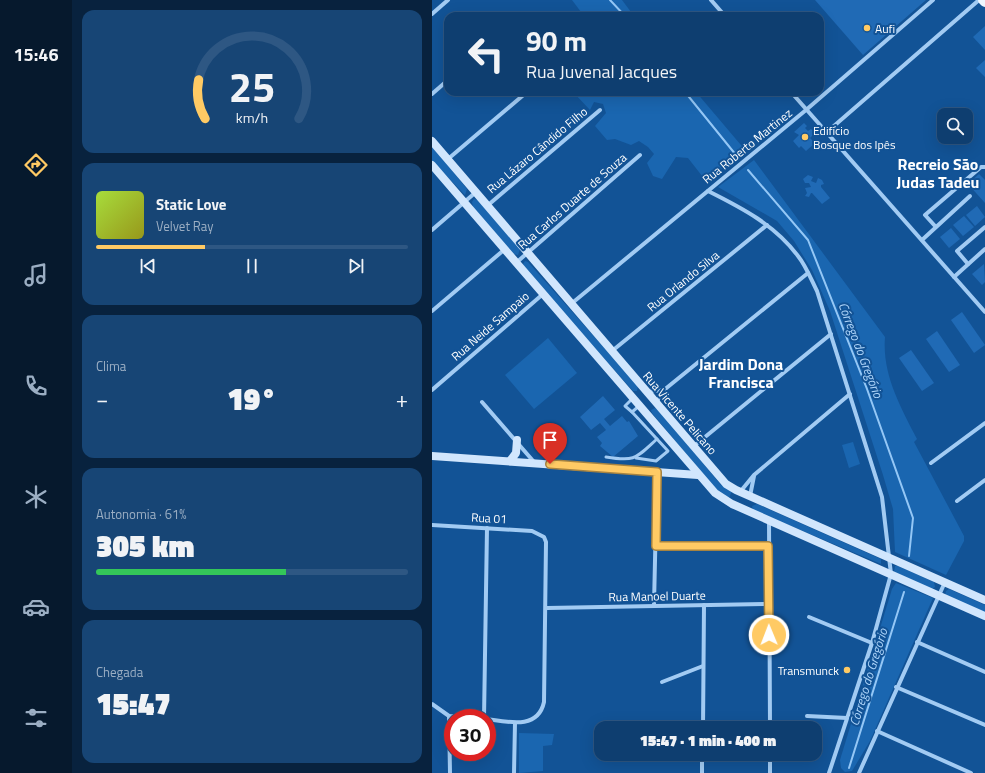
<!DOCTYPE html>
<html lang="pt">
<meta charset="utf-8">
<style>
body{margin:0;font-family:"Titillium Web",sans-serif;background:#174575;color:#f1f3f6;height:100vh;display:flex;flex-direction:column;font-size:15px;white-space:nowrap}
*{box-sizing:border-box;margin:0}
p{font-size:13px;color:#9baec3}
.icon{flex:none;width:22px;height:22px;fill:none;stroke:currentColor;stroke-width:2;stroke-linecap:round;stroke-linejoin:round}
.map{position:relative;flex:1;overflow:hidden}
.details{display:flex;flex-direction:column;gap:10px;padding:10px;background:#08223e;width:360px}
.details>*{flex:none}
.guide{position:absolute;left:12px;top:12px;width:380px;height:84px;border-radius:12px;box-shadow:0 4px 16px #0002,0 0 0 1px #2e5783;background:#0e3e70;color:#f1f3f6;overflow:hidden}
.controls{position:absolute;left:505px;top:108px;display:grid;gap:8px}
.controls a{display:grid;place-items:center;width:36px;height:36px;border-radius:8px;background:#0e3e70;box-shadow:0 4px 16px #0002,0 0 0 1px #2e5783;font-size:20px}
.speed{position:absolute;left:12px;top:709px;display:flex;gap:8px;font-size:20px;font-weight:700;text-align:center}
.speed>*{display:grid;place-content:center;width:52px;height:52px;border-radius:50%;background:#0e3e70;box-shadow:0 4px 16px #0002,0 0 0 1px #2e5783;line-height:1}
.speed .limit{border:6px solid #d22;background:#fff;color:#111}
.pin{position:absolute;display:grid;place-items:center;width:34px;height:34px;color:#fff;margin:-41px -17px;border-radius:50% 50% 50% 0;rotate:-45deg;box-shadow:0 0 4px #0007}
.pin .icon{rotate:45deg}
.me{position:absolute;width:44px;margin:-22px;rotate:359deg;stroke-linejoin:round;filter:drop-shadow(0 0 3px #0008)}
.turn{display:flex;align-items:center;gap:14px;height:84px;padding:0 16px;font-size:18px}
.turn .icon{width:52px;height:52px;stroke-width:2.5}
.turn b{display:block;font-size:28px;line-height:34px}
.big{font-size:30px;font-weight:800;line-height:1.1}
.details .widget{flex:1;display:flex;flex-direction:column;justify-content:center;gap:6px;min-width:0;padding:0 14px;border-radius:12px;background:#174575}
.details .dial{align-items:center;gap:0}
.dial svg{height:104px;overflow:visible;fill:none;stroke:#2e5783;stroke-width:7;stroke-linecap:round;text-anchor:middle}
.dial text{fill:#f1f3f6;stroke:none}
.song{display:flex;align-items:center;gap:12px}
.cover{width:48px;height:48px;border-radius:6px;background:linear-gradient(135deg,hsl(80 70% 55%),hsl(60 70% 35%))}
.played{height:4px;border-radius:2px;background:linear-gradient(90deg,#ffca64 35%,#2e5783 35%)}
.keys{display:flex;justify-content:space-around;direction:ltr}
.heat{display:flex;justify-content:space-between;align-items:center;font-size:22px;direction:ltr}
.charge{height:6px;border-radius:3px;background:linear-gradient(90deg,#34c759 61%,#2e5783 0)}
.trip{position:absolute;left:162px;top:721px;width:228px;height:40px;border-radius:12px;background:#0e3e70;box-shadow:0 4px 16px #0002,0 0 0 1px #2e5783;font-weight:800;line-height:40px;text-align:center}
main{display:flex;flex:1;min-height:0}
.menu{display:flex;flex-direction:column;width:72px;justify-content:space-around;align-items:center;background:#06192d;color:#9baec3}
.menu .icon{width:28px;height:28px}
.menu .current{color:#ffca64}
.menu b{font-size:18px;color:#f1f3f6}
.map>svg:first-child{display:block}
</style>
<main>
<nav class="menu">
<b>15:46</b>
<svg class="icon current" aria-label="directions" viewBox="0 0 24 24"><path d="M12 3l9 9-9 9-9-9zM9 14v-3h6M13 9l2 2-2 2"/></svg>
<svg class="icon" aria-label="music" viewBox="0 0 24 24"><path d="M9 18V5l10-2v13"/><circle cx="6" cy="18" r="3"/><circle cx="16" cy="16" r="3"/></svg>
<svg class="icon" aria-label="phone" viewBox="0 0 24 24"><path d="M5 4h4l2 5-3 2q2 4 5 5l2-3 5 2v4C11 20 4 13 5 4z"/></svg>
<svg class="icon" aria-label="climate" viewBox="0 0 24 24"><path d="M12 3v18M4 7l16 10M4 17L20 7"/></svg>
<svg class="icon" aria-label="car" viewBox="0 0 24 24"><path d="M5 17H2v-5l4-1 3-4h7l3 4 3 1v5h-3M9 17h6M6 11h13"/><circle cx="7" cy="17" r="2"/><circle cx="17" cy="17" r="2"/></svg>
<svg class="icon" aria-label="filters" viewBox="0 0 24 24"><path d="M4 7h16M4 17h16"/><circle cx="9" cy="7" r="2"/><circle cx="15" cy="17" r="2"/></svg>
</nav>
<section class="details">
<div class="widget dial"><svg viewBox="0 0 100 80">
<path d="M14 69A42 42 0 1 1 86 69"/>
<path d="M14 69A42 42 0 0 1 9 39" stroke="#ffca64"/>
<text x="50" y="56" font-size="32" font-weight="700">25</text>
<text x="50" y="72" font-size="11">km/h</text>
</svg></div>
<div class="widget">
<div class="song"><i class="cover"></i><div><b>Static Love</b><p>Velvet Ray</p></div></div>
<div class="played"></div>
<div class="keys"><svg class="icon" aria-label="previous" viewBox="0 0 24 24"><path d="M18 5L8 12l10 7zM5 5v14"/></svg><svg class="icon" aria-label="pause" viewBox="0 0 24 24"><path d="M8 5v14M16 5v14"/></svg><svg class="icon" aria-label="next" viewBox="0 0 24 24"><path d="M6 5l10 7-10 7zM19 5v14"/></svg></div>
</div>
<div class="widget"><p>Clima</p>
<div class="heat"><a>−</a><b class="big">19°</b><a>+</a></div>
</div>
<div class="widget"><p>Autonomia · 61%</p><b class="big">305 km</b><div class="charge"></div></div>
<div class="widget"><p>Chegada</p><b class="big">15:47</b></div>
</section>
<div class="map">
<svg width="553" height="773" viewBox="0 0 553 773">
<rect width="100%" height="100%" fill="#125396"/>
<g fill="#1a66b0">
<polygon points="140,0 190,0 202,16 152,16"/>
<polygon points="141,92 264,92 314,151 274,181 256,158 244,157 230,179 221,176 215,163 222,154 216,147 207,141 199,145 183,139 175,140 163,126 174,113 171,104 162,102 158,110"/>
<polygon points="0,146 35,189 33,195 0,161"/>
<path d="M322,160L453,337C450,374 468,406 485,439L482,442L532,536V541L514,575L463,552L461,509L451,475L398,311L380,270L362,241L345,221L286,187Z"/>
<polygon points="42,199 46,200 88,249 86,255 81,254 41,207 40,202"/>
<polygon points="93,261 96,262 206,386 205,391 201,391 92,268 91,264"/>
<polygon points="116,338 145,373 102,409 73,375"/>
<polygon points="223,408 227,410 289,485 300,491 297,498 285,491 220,413 219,410"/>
<polygon points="421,442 428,464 417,468 410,445"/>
<polygon points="325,504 449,559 449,564 321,510 320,506"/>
<polygon points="463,566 466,566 502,582 503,587 500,589 462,572"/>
<polygon points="464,583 501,598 438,741 420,771 413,772 409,768 408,760 460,589"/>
<polygon points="517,589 553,605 553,613 513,595 514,591"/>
<polygon points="87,733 122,734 120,745 111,746 111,771 87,773"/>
</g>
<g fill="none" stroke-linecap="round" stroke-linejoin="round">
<g stroke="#94c7f6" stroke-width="2">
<polyline points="178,0 193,16"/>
<polyline points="253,92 304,155"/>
<polyline points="316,170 376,240 435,389 481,518 477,556"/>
<polyline points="417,768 472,592"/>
</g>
</g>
<g fill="#206ab5">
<polygon points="383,0 494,0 431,55"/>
<polygon points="553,26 553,50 541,37"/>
<polygon points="553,60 553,77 544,68"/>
<polygon points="372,123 375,126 373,128 376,131 379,129 383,133 378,138 383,143 374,151 369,146 367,148 361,141 367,135 362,132"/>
<polygon points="547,174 553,180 553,203 536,184"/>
<polygon points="376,175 381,177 379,181 384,183 386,178 390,180 392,184 389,185 389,187 398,198 390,204 380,193 379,193 377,197 373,196 375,193 373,188 379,187 377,183 373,183 371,179"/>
<polygon points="545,206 553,217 543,226 534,215"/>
<polygon points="532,216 542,227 531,236 521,225"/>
<polygon points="519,228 528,239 517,248 508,237"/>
<polygon points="552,264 553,282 550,285 540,274"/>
<polygon points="530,312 553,345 542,353 519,320"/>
<polygon points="505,331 528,365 517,372 494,339"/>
<polygon points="479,350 502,383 490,391 467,358"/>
<polygon points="171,396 183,410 172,419 178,426 190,416 195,422 197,421 206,436 181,457 168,446 170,443 165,437 174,430 168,423 159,430 148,417"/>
</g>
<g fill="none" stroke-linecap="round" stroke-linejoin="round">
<g stroke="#a2cbf3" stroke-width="3">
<polyline points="200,412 193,406 200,399"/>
<path d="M174,457C204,462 204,458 225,439"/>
<polyline points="204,458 224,461 236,451 200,412 207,406"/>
</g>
<g stroke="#a2cbf3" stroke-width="4">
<polyline points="279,0 293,16"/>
<polyline points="0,14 16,0"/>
<polyline points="359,92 553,312"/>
<polyline points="0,94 16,80"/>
<polyline points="395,132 547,0"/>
<polyline points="16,159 95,92"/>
<path d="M276,191C310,208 343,225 366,256C374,266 379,279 385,291L450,497L459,574L440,643L397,773"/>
<polyline points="55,206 168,110"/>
<polyline points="503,226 493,215 549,167 553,167"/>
<polyline points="0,230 44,192"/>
<polyline points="490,240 538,196"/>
<polyline points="85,262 208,155"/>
<polyline points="536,264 525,251 553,227"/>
<polyline points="522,277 553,249"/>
<polyline points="139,304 374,110 501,0"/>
<polyline points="0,311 73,249"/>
<polyline points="180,351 335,225"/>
<polyline points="0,390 111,294"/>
<polyline points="214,392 232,390"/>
<polyline points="50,402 102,462"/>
<polyline points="224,403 232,390 376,273"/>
<polyline points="262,446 399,334"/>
<polyline points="499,463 553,423"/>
<polyline points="308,492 322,475 418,394"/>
<polyline points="318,496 322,476"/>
<polyline points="525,501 553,480"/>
<polyline points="337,520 338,728"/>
<path d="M0,525L100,531L112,537L114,542L112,702C106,730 76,722 55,719"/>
<polyline points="223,546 336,546"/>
<polyline points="222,605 225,472"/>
<polyline points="115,608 336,604"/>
<polyline points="377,617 440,643"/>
<polyline points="485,642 553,672"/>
<polyline points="230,682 271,666"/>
<polyline points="464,687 553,725"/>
<polyline points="0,704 17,716 45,718"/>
<polyline points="17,716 18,773"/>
<polyline points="375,716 415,718"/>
<polyline points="52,718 55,528"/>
<polyline points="271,728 272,605"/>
<polyline points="445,731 539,773"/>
<polyline points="338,754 338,773"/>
<polyline points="82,773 83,723"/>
<polyline points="270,773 270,754"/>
<polyline points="427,773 513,582"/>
</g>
<g stroke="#d1e6fd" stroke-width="8">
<polyline points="0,141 294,484 304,490 553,600"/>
<polyline points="0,165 283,493 300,504 553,616"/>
<polyline points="0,456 266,475"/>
<polyline points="78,461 84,453 85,440"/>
</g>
<polyline stroke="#eef6ff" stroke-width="10" points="551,0 553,2"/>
</g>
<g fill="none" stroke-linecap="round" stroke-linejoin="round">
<g stroke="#a68341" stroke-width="10">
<polyline id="route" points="118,464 225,472 224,546 336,546 337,635"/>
</g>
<use href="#route" stroke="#ffca64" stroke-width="7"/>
</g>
<g fill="#ffca64" stroke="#125396" stroke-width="1.5">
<circle cx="435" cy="28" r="4"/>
<circle cx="373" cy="137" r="4"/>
<circle cx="415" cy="670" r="4"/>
</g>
<g text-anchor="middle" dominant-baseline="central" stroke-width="4" stroke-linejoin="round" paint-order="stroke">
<g font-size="12" fill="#fff" stroke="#125396" text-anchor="start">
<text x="443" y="28">Aufi</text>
<text x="381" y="130">Edifício<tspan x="381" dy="14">Bosque dos Ipês</tspan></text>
<text x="407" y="670" text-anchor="end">Transmunck</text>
</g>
<g font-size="12" fill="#fff" stroke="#125396">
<text transform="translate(315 146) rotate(-39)">Rua Roberto Martinez</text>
<text transform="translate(105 150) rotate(-40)">Rua Lázaro Cândido Filho</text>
<text transform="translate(140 201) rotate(-41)">Rua Carlos Duarte de Souza</text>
<text transform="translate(251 281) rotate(-39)">Rua Orlando Silva</text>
<text transform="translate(58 326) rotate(-41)">Rua Neide Sampaio</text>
<text transform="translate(248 413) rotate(49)">Rua Vicente Pelicano</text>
<text transform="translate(57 518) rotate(3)">Rua 01</text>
<text transform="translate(225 596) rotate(-1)">Rua Manoel Duarte</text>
</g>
<g font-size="13" font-style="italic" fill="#aed5fa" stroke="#125396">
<text transform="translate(429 350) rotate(69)">Córrego do Gregório</text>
<text transform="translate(436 677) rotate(-73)">Córrego do Gregório</text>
</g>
<g font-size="16" font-weight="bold" fill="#fff" stroke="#125396">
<text x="506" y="164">Recreio São<tspan x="506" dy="18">Judas Tadeu</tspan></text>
<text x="309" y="364">Jardim Dona<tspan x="309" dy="18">Francisca</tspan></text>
</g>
</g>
</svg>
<div class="controls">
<a><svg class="icon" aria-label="search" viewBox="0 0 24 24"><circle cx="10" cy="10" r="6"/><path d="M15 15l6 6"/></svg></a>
</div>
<div class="speed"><div class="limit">30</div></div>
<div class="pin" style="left:118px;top:464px;background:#d93025"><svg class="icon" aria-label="arrive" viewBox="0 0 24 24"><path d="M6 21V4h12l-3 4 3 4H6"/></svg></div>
<svg class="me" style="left:337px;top:635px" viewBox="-20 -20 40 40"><circle r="17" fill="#ffca64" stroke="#fff" stroke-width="3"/><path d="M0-11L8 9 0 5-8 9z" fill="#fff"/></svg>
<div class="trip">15:47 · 1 min · 400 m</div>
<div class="guide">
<div class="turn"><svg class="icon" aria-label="left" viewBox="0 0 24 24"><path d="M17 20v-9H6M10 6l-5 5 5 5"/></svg><div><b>90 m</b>Rua Juvenal Jacques</div></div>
</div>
</div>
</main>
